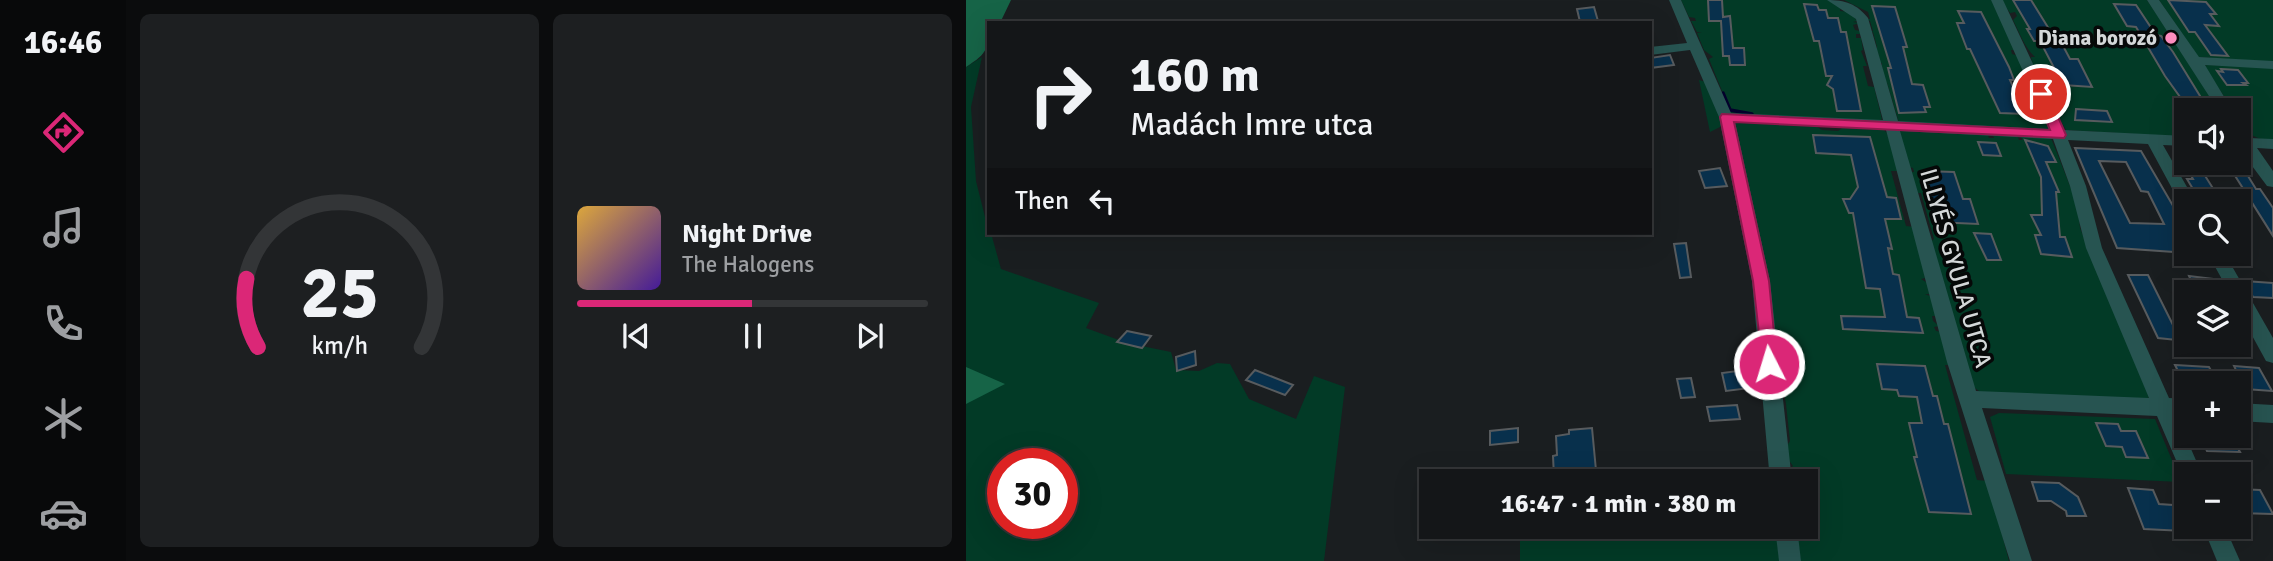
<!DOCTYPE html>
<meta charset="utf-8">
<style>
body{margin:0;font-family:Signika,sans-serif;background:#1d1f21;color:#f1f3f6;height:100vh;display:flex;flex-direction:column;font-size:26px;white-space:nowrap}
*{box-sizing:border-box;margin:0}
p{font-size:23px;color:#9d9fa2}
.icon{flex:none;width:38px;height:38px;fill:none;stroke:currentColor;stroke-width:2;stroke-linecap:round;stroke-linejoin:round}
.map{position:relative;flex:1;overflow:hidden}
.sheet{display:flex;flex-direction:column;gap:14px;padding:14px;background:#0b0c0d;width:840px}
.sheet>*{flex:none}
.top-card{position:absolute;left:21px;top:21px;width:665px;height:214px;border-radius:0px;box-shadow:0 7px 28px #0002,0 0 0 2px #333537;background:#141618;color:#f1f3f6;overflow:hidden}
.buttons{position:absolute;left:1208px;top:98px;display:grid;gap:14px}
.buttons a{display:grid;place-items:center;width:77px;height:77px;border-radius:0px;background:#141618;box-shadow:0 7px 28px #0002,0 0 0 2px #333537;font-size:35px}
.speed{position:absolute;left:21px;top:448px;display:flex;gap:14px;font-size:35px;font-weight:700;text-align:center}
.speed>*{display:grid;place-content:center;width:91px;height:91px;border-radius:50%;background:#141618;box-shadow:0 7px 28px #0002,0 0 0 2px #333537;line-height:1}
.speed .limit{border:10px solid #d22;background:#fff;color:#111}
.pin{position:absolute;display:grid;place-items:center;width:60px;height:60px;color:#fff;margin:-30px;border:4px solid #fff;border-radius:50%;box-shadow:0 2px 7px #0007}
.me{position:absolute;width:77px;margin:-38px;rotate:355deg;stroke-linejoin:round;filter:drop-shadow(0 0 5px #0008)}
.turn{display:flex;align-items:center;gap:24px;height:147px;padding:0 28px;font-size:32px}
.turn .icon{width:91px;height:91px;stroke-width:2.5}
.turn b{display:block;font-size:49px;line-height:60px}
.then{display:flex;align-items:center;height:66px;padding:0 28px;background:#0003;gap:14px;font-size:26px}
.sheet .tile{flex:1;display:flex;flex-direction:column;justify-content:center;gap:10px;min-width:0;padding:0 24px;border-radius:10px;background:#1d1f21}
.sheet .dial{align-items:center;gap:0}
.dial svg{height:182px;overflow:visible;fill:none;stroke:#333537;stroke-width:7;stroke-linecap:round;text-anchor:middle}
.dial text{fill:#f1f3f6;stroke:none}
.song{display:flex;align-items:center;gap:21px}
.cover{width:84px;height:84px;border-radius:10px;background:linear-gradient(135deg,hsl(40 70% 55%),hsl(260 70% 35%))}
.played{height:7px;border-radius:4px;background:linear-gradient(90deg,#db2777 50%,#333537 50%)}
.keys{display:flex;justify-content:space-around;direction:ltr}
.sheet .tiles{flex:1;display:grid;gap:14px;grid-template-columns:repeat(2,1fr)}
.trip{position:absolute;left:453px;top:469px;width:399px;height:70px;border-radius:0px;background:#141618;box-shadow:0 7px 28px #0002,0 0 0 2px #333537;font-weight:700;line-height:70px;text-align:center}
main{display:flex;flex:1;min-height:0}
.tabs{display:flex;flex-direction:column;width:126px;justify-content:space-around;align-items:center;background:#08090a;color:#9d9fa2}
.tabs .icon{width:49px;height:49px}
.tabs .selected{color:#db2777}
.tabs b{font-size:32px;color:#f1f3f6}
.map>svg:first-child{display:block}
</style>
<main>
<nav class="tabs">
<b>16:46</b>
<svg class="icon selected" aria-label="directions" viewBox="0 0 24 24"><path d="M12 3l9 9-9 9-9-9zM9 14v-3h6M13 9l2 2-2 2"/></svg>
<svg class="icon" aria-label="music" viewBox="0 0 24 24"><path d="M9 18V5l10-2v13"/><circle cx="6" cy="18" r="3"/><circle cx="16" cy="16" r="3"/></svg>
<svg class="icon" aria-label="phone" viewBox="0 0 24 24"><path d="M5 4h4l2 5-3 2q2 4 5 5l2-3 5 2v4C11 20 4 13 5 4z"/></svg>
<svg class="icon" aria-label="climate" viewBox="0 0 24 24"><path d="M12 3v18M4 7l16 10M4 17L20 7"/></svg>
<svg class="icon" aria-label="car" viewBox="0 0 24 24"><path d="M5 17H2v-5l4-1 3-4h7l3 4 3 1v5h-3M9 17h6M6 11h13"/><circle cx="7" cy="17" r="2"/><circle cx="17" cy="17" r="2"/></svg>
</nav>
<section class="sheet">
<div class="tiles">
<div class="tile dial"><svg viewBox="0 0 100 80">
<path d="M14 69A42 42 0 1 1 86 69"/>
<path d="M14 69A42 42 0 0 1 9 39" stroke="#db2777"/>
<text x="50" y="56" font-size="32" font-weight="700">25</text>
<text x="50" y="72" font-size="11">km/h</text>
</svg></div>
<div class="tile">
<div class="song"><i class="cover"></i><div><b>Night Drive</b><p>The Halogens</p></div></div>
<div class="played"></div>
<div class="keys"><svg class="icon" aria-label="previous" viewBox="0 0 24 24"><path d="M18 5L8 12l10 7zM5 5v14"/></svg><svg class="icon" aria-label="pause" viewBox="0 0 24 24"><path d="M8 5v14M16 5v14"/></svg><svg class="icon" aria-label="next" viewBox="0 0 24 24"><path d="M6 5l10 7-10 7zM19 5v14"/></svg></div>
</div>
</div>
</section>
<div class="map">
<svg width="1307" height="561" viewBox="0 0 1307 561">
<rect width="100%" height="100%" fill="#1a1e20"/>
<g fill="#023a26" fill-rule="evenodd">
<polygon points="715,0 862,0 875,7 874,11 885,12 891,21 887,22 894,23 887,25 889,30 894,31 894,34 890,34 890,38 895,38 897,50 895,51 901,66 897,66 902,86 908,87 916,119 912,122 765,113 743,59 747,57 738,50 731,33 736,32 731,32 725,21 730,21 729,18 723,17"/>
<polygon points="878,0 1027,0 1051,50 1045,50 1046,54 1053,56 1064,81 1042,81 1044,86 1068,88 1084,129 933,123 921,83 916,82 914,70 917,68 912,66 916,66 916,63 911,63 914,61 912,53 909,53 911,47 907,32 903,31 907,31 904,21 900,19 904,19 902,12"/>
<path d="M1035,0H1181L1234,77L1253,110H1220V137L1100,130L1084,103H1089L1088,100L1082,99C1076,86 1068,72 1065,57H1069C1059,48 1054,34 1047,20L1051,16L1049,12L1044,13Z"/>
<polygon points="1193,0 1307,0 1307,62 1232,57"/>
<path d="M16,57L5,107L10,181L23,233H25L35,269L133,303L120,328L161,343L205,352L210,370L233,371L251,363L264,364L283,399L330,419L348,376L379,387L358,561H0V67ZM37,464H96V523H37Z"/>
<path d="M1241,65L1307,67V141C1288,139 1272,132 1272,110H1267L1238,66Z"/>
<polygon points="733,80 743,83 756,126 744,132"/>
<polygon points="772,121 850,126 856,130 872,131 877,127 918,130 921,133 933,171 925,171 940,226 949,227 959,278 955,279 963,284 965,294 959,294 966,297 972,316 966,316 967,321 973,326 968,327 970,331 977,332 986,365 979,365 1011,480 1022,481 1043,561 828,561 824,527 840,527 840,481 819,481 818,473 827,466 817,452 824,441 820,404 769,123"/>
<polygon points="937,130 1021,133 1023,138 1028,138 1027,135 1051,135 1053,140 1056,140 1055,136 1085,138 1112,206 1114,228 1183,397 1181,399 1016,393 1006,386 964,242 968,239 955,193 951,193 944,172 948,172 947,168 943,167 932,132"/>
<polygon points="1033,413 1189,419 1215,482 1040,474 1024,417"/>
<polygon points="554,527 815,527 819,558 815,561 554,561"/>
</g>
<g fill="#166447">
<path d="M0,0H45L34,23H23C23,48 22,53 0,67Z"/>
<polygon points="0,367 39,384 0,404"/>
</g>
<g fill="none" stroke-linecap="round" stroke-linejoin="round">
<polyline stroke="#03002b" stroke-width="3.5" points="757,93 764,110 786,114"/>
</g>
<g fill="#08304c" stroke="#575b5e" stroke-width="2" fill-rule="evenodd">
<polygon points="742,0 756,0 757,17 764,16 767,48 778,48 779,65 764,65 763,56 757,56 755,21 743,21"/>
<polygon points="1047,0 1065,0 1083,29 1088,29 1104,59 1112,59 1126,87 1097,85 1074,41 1068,41 1061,29 1064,29"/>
<polygon points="1202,0 1240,2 1250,14 1244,14 1253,26 1239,25 1262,56 1245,55 1229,32 1223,32"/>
<polygon points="838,4 851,5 853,10 860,10 862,18 872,18 875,32 880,32 895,111 871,111 867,89 861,85 866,76 860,76 853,41 848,41"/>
<polygon points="1148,4 1170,5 1190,35 1195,36 1207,52 1242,109 1222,108 1199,76 1170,27 1161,26"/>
<polygon points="906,6 929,7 941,47 937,47 946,84 957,85 964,107 958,107 960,112 933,113 922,68 925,68"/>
<polygon points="628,7 632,21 614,22 611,9"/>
<polygon points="992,11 1015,12 1043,67 1048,80 1044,80 1059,114 1034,113 1004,49 1001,49 991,23 998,23"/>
<polygon points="704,55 708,65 684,68 684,58"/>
<polygon points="1255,69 1272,70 1282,83 1277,83 1280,85 1261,85 1251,71 1257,72"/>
<polygon points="1110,109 1141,111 1146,122 1109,120"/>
<polygon points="847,135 904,137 921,197 930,198 935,219 919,219 926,249 922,248 927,274 933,275 941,317 953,318 957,333 877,329 875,316 919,317 914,289 900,288 887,213 883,213 877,199 884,199 892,187 885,155 850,153"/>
<polygon points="1059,140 1082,146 1090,162 1080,162 1093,192 1090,192 1094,237 1099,237 1106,257 1075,254 1069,235 1075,235 1065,215 1076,215 1075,177"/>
<polygon points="1012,142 1030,143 1035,156 1017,155"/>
<path d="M1109,148L1175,151L1220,228V255H1210L1208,252L1151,248ZM1133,161L1160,162L1175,191L1182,192L1198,224L1164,223Z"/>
<polygon points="1218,163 1231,163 1248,190 1241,190 1244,195 1230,194 1221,179 1227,179"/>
<polygon points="1261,163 1274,163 1290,189 1294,189 1307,208 1307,236"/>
<polygon points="754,168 761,186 739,188 733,171"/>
<polygon points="958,171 988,172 997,199 1004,199 1012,224 969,222"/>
<polygon points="1008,233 1025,234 1035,260 1021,260"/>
<polygon points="720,243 725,277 714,278 708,244"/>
<polygon points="1162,275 1182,275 1207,325 1220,326 1220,341 1192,338"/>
<polygon points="1223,276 1247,279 1254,292 1230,291"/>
<polygon points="1278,281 1307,283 1307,298 1287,297"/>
<polygon points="161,331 185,336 176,348 151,342"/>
<polygon points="229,351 230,365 211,371 210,357"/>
<polygon points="911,364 959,366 967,396 971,396 978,424 982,424 1005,514 963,512 948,457 951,457 943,423 956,423 951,397 933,396 931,390 916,389"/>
<polygon points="1209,365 1243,367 1252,383 1218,383"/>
<polygon points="1268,366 1293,368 1306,391 1279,389"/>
<polygon points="289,370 327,385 319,395 280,380"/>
<polygon points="779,370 784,388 760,391 756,373"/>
<polygon points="725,378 729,397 715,398 711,379"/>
<polygon points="771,405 774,419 744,421 741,407"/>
<polygon points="1130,423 1152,424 1155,431 1170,431 1182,458 1160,457 1156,447 1140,446"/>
<polygon points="552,428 552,442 524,445 524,431"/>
<polygon points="626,428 631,481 605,481 604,475 588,477 587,456 591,455 590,436 603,434 603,430"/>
<polygon points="1234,436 1265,436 1274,452 1241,451"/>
<polygon points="1066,482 1093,483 1112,497 1120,516 1101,516 1100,511 1085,501 1072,501"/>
<polygon points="1162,488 1187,490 1193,504 1207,505 1218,531 1178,529"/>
<polygon points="1272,489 1294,490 1307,514 1272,513"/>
</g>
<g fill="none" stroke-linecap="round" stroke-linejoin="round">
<g fill="#275451" fill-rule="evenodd">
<path d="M703,0H715L765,113L917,120L890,19L861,0C879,0 891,4 902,18L932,121L1083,129L1025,0H1037L1098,130L1220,136V146L1197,145L1229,201H1220V206L1215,205L1182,144L1102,140L1120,186L1136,248L1203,398L1220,399V417H1211L1236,474H1220L1219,481L1191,416L1016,408L1066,561H1044L981,362L920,130L769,122L804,281L826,481H804L786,281L753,117L724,50L684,55V47L721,43ZM934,131L1087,139L1104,186L1120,248L1183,398L1010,391Z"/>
<polygon points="1181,0 1193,0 1233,57 1307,61 1307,69 1239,65 1266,110 1252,110"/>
<polygon points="1272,128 1277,130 1283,138 1307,139 1307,149 1291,148 1307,171 1307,187 1301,186 1272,147"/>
<polygon points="1242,254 1259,254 1307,338 1307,363 1300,361 1272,310 1272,292 1263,292"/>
<polygon points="1272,403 1307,405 1307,423 1272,421"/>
<polygon points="809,527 831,527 835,561 813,561"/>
<polygon points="1237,527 1259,527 1274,561 1251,561"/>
</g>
</g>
<polygon fill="#db2777" stroke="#8e194d" stroke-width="2" points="1075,90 1082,94 1100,135 1098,138 768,122 803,281 811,364 809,369 803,372 797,369 787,281 754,117 756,114 1084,130 1069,94"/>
<circle fill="#fd8ebf" stroke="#060808" stroke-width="2.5" cx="1205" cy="38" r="7"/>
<g text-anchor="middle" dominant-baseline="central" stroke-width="7" stroke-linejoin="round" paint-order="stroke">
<g font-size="21" font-weight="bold" fill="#d4d7d8" stroke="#060808" text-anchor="end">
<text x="1191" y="38">Diana borozó</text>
</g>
<g font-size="24" fill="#d4d7d8" stroke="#060808">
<text transform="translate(990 268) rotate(74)">ILLYÉS GYULA UTCA</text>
</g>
</g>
</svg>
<div class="buttons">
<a><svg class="icon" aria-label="sound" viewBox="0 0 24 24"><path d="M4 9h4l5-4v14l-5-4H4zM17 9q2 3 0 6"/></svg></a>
<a><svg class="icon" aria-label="search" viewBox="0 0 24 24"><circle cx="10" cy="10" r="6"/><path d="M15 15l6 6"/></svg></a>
<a><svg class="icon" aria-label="layers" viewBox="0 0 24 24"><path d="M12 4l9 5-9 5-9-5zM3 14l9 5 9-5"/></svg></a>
<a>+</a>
<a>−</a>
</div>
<div class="speed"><div class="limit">30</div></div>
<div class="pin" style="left:1075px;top:94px;background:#d93025"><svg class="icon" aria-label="arrive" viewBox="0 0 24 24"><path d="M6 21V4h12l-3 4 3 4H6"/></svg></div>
<svg class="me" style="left:803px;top:364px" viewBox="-20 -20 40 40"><circle r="17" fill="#db2777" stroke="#fff" stroke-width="3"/><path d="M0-11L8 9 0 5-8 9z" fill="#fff"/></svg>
<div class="trip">16:47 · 1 min · 380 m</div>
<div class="top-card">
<div class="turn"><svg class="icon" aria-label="right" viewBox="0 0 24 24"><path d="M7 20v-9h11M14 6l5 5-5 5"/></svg><div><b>160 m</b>Madách Imre utca</div></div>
<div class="then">Then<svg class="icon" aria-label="left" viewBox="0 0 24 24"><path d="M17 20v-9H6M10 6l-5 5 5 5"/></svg></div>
</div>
</div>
</main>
